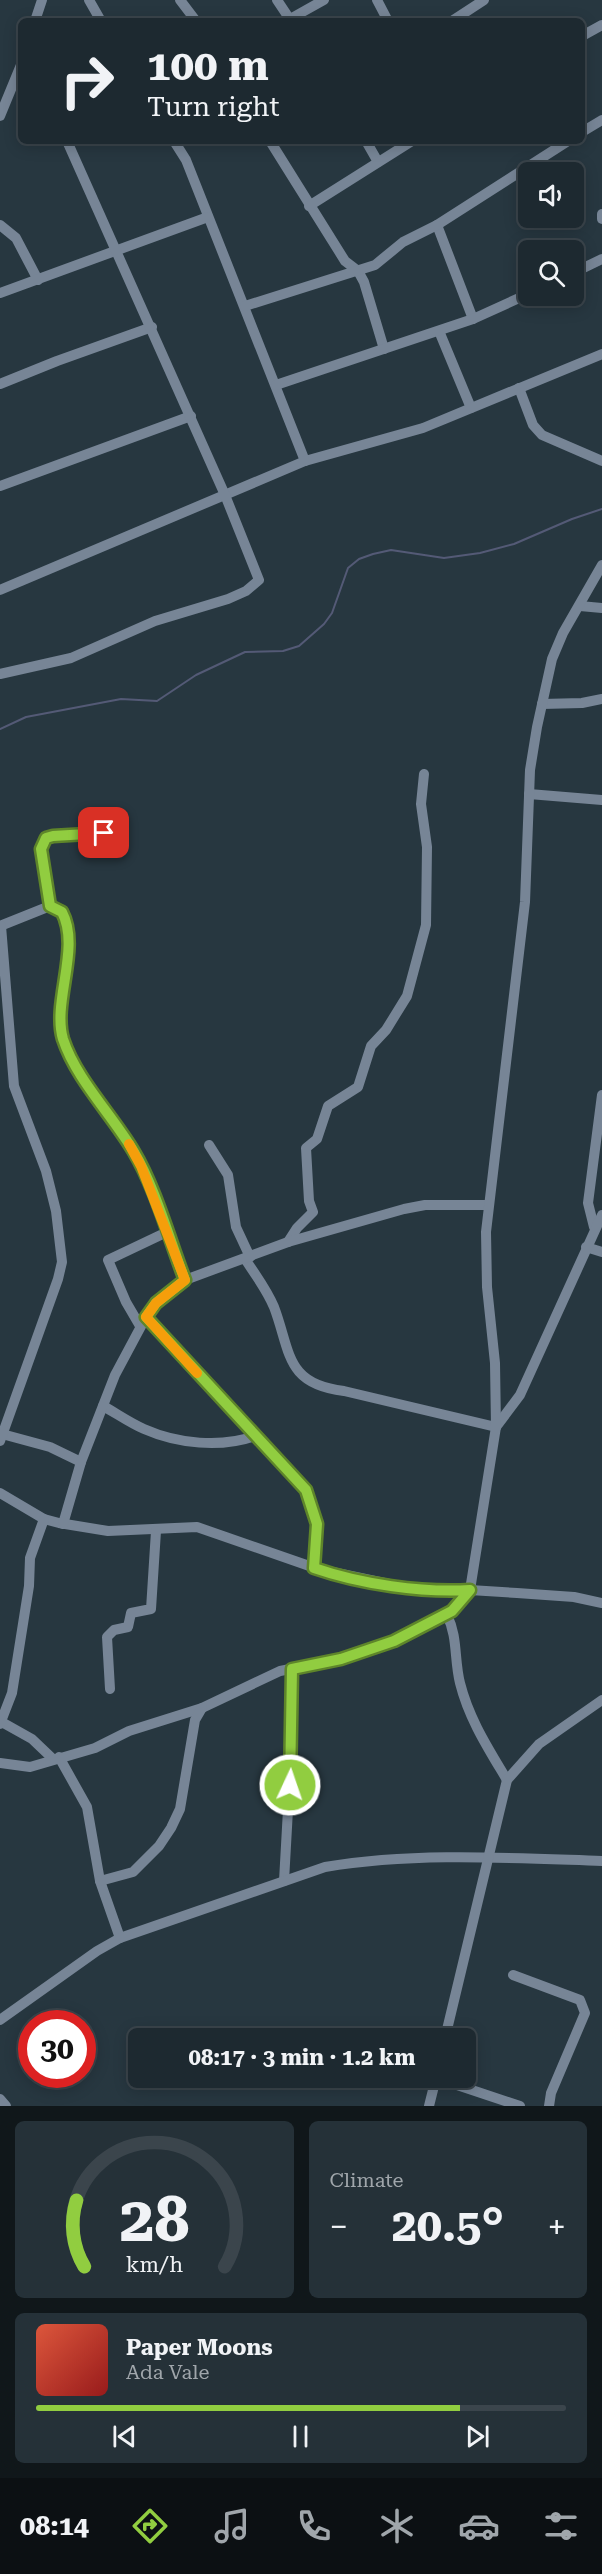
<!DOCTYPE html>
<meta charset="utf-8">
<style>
body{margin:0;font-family:"Roboto Serif",serif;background:#253138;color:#f1f3f6;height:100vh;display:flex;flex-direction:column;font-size:22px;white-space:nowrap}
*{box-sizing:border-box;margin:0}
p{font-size:20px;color:#a0a6ab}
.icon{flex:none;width:33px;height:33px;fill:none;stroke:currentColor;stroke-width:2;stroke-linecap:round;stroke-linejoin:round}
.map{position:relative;height:2106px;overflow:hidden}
.details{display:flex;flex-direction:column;gap:15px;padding:15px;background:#10171a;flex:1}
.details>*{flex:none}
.hud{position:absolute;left:18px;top:18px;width:567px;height:126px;border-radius:9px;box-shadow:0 3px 15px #0003,0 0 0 2px #3b454c;background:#1d2930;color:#f1f3f6;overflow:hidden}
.tools{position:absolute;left:518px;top:162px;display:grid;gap:12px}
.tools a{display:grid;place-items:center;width:66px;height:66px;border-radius:9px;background:#1d2930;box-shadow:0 3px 15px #0003,0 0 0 2px #3b454c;font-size:30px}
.speed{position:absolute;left:18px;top:2010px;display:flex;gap:12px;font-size:30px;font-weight:700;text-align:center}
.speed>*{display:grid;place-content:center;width:78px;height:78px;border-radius:50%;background:#1d2930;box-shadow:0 3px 15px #0003,0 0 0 2px #3b454c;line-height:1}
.speed .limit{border:9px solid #d22;background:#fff;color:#111}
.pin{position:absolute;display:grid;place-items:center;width:51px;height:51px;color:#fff;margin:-26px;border-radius:12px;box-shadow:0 3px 9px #0006}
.me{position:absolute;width:66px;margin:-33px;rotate:3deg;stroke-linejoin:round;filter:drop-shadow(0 0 4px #0008)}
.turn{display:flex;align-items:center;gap:21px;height:126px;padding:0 30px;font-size:27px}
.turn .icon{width:78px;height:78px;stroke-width:2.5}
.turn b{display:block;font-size:42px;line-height:51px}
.big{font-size:45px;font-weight:700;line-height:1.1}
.details .tile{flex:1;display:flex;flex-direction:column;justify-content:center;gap:9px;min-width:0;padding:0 21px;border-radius:9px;background:#253138}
.details .dial{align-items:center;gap:0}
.dial svg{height:156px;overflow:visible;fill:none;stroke:#3b454c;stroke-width:7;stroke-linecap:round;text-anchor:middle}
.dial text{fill:#f1f3f6;stroke:none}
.song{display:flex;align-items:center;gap:18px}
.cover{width:72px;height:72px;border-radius:9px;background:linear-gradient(135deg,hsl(10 70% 55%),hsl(0 70% 35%))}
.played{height:6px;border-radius:3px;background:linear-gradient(90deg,#91cd40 80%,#3b454c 80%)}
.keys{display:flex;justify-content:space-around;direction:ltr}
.heat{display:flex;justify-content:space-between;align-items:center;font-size:33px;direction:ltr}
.details .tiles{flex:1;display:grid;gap:15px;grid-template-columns:1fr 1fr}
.tile:last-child{grid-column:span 2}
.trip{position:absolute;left:128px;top:2028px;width:348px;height:60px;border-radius:9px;background:#1d2930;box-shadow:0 3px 15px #0003,0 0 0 2px #3b454c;font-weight:700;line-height:60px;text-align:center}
.dock{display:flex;height:96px;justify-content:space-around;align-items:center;background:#0c1013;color:#a0a6ab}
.dock .icon{width:42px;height:42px}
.dock .selected{color:#91cd40}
.dock b{font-size:27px;color:#f1f3f6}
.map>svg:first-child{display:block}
</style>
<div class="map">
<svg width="602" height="2106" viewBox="0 0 602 2106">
<rect width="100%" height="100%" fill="#273740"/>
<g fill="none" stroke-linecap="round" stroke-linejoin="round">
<polyline stroke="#545a76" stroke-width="2" points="0,729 26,717 121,699 157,701 196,675 245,652 283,651 299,646 324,624 332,613 348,568 359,559 373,554 391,550 444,558 480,553 514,544 572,519 602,509"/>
<g stroke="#778596" stroke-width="10">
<polyline points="89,0 101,21"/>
<polyline points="180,0 196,21"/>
<polyline points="277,0 291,21"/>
<polyline points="377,0 388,21"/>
<polyline points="290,19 324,0"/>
<polyline points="35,21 42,0"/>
<polyline points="452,21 484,0"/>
<polyline points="582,36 602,25"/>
<polyline points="0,116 21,65"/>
<polyline points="582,132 602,120"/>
<polyline points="174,141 186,160 305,461"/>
<polyline points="270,141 345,261 358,271 364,282 384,349"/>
<polyline points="366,141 378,162"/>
<polyline points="309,206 412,141"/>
<polyline points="602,214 602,219"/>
<polyline points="0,225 16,238 38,280"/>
<polyline points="437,225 473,319"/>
<polyline points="573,273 602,259"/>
<polyline points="0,293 208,217"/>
<polyline points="245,306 375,265 403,242 437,225 568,141"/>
<polyline points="439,331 471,408"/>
<polyline points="0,384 57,361 152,327"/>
<polyline points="276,385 473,319 528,294"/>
<polyline points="519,388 533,425 542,435 602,461"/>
<polyline points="0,486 191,416"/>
<polyline points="0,590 305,461 423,428 602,354"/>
<polyline points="580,606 602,608"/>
<polyline points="0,674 71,658 155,621 228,599 246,591 259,580 225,495 67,141"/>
<polyline points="542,704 582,703 602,699"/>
<polyline points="529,794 602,800"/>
<polyline points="50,906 41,850 46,838 104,833"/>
<path d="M0,926L50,906L59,909C82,937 53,1005 63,1039C76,1079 113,1116 134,1152C156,1189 169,1239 185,1280"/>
<polyline points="209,1145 228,1175 236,1227 250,1257"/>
<polyline points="594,1227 588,1203 602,1095"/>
<polyline points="288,1242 297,1228 313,1212 309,1201 306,1148 317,1139 328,1106 358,1087 371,1046 386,1030 407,996 426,925 427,847 421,804 424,774"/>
<polyline points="586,1247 602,1252"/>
<path d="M245,1259C255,1274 267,1290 274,1307C291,1352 285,1384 344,1391L496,1427"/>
<polyline points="146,1317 306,1490 317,1524 314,1568"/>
<polyline points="140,1326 126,1302 108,1260 167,1232"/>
<path d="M103,1406C116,1413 130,1423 144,1429C178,1444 221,1448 255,1436"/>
<polyline points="496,1427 520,1395 602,1215"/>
<polyline points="2,1434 50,1447 81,1462"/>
<polyline points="0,1441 58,1279 62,1262 56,1211 46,1171 14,1086 1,926"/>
<polyline points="0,1493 44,1519 59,1523 108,1531 197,1527 318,1569 413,1589 436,1592 470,1590 517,1593 574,1597 602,1603"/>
<polyline points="63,1524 81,1462 115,1375 146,1317 157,1303 185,1280 288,1242 404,1209 425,1205 488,1205"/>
<path d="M447,1615C458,1637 454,1659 460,1683C469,1719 488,1748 507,1780"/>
<polyline points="110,1689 107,1637 114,1630 128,1627 131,1613 151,1609 156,1531"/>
<polyline points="0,1721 32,1739 53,1759"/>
<polyline points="0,1724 12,1693 29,1586 30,1558 44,1519"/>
<polyline points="59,1757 87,1807 100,1881 120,1938"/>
<polyline points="0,1763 30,1767 95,1748 129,1731 202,1708 280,1671 341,1659 394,1641 452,1611 470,1590 496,1427 495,1363 487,1287 486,1232 525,902 530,770 537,727 552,659 563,633 602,565"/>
<polyline points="100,1881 133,1872 159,1846 171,1828 180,1809 195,1720 202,1708"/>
<polyline points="284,1881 292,1738 292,1669"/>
<polyline points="513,1975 580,2000 585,2013 551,2093 549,2106"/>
<path d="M0,2020L97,1951L120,1938L325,1867C415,1852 511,1858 602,1861"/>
<polyline points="445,2038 507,1780 539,1744 602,1700"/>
<polyline points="436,2078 520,2106"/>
<polyline points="0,2099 6,2106"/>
<polyline points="429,2106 436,2078"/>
</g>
</g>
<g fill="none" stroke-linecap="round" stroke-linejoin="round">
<g stroke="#5e852a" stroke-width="15">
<path id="route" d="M104,833L53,836L46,838L41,849L50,906L62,912C81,948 52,1002 63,1039C76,1079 113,1116 134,1152C155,1187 170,1241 185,1280L156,1303L146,1317L306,1490L317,1524L314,1568C360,1584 422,1593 470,1590L452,1611L394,1641L341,1659L292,1669L290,1785"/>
</g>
<use href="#route" stroke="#91cd40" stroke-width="10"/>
<polyline stroke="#f59e0b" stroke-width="10" points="129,1144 141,1166 185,1280 156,1303 146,1317 197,1373"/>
</g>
</svg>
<div class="tools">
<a><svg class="icon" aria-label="sound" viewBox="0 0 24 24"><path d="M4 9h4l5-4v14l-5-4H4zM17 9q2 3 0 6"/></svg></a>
<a><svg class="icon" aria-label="search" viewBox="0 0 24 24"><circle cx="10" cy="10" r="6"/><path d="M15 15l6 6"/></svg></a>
</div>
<div class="speed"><div class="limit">30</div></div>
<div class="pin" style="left:104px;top:833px;background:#d93025"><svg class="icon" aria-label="arrive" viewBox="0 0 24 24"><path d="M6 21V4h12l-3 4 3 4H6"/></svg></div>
<svg class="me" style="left:290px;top:1785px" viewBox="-20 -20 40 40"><circle r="17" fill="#91cd40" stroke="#fff" stroke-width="3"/><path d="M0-11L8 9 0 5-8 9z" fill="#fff"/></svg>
<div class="trip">08:17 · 3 min · 1.2 km</div>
<div class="hud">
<div class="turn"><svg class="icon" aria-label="right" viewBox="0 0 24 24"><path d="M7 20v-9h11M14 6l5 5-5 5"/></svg><div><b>100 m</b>Turn right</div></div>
</div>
</div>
<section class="details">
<div class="tiles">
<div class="tile dial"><svg viewBox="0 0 100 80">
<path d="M14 69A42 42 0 1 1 86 69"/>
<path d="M14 69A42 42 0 0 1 10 35" stroke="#91cd40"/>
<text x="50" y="56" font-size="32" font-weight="700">28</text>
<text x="50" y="72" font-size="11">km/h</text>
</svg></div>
<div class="tile"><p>Climate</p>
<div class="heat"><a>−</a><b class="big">20.5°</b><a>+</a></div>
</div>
<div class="tile">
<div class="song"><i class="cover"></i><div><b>Paper Moons</b><p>Ada Vale</p></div></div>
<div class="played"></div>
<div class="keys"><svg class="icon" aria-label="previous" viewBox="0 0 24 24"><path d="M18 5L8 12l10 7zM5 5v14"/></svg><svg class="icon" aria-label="pause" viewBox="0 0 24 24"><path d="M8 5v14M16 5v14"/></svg><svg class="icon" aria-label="next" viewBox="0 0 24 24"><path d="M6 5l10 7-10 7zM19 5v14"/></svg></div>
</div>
</div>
</section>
<nav class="dock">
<b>08:14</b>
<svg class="icon selected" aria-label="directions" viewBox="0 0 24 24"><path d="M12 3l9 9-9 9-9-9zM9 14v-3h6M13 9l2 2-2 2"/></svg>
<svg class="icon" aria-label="music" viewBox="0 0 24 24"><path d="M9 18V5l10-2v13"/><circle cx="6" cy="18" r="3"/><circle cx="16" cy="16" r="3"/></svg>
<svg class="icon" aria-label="phone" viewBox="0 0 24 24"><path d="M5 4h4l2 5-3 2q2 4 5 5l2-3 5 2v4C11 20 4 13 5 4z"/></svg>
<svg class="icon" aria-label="climate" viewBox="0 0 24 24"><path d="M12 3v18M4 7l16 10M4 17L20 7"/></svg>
<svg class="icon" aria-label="car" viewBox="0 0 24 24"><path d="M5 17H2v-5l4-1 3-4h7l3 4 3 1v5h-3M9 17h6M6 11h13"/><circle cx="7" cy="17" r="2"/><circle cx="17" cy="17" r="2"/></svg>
<svg class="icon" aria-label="filters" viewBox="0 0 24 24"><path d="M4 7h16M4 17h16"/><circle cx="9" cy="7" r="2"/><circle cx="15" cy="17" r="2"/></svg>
</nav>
